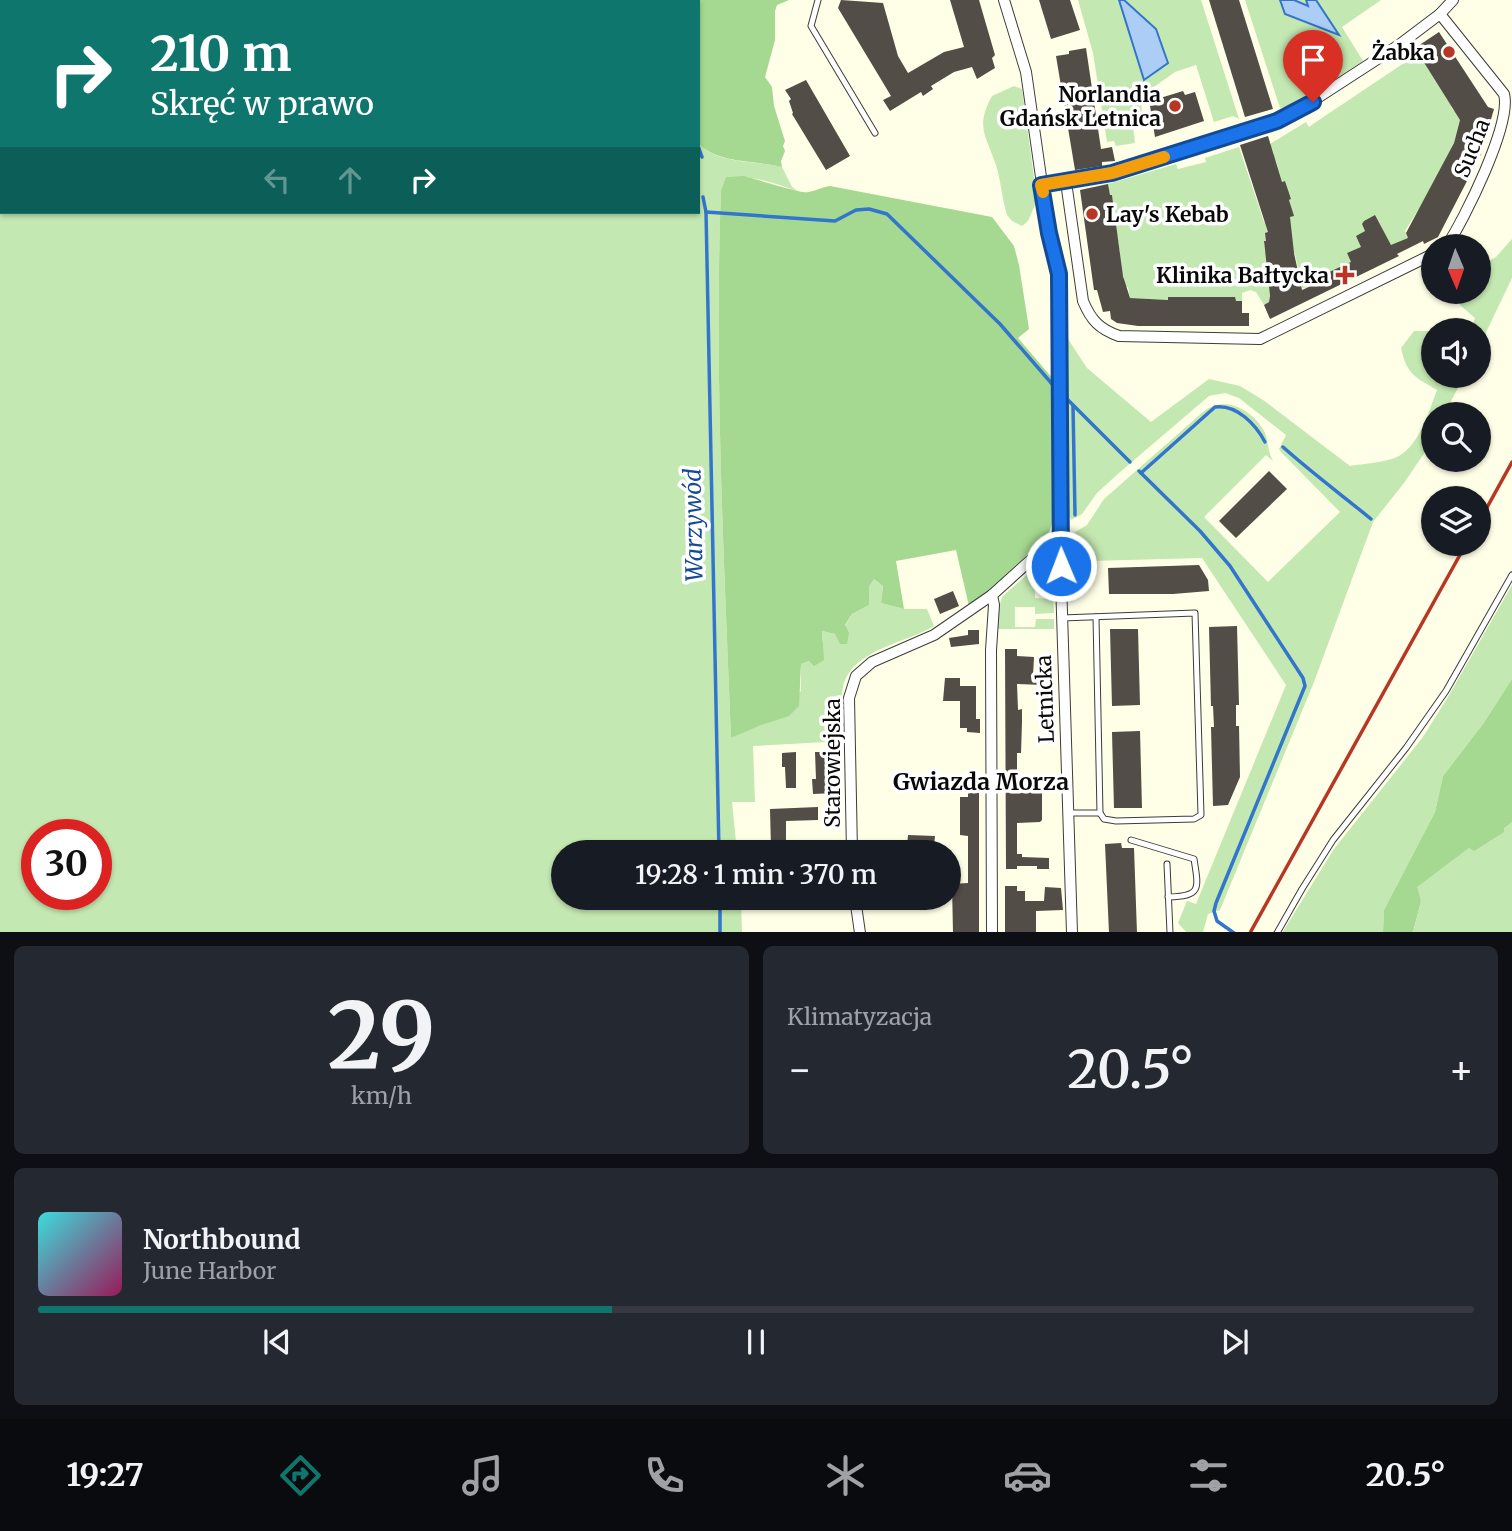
<!DOCTYPE html>
<html lang="pl">
<meta charset="utf-8">
<style>
body{margin:0;font-family:Merriweather,serif;background:#242831;color:#f1f3f6;height:100vh;display:flex;flex-direction:column;font-size:26px;white-space:nowrap}
*{box-sizing:border-box;margin:0}
p{font-size:23px;color:#9ea1a6}
.icon{flex:none;width:38px;height:38px;fill:none;stroke:currentColor;stroke-width:2;stroke-linecap:round;stroke-linejoin:round}
.map{position:relative;height:932px;overflow:hidden}
.side{display:flex;flex-direction:column;gap:14px;padding:14px;background:#0d0f14;flex:1}
.side>*{flex:none}
.top-card{position:absolute;left:0px;top:0px;width:700px;height:214px;box-shadow:0 2px 5px #0004;background:#0f766e;color:#fff;overflow:hidden}
.needle{width:46px;rotate:178deg}
.controls{position:absolute;left:1421px;top:234px;display:grid;gap:14px}
.controls a{display:grid;place-items:center;width:70px;height:70px;border-radius:50%;background:#171b24;box-shadow:0 2px 5px #0004;font-size:35px}
.speed{position:absolute;left:21px;top:819px;display:flex;gap:14px;font-size:35px;font-weight:700;text-align:center}
.speed>*{display:grid;place-content:center;width:91px;height:91px;border-radius:50%;background:#171b24;box-shadow:0 2px 5px #0004;line-height:1}
.speed .limit{border:10px solid #d22;background:#fff;color:#111}
.pin{position:absolute;display:grid;place-items:center;width:60px;height:60px;color:#fff;margin:-72px -30px;border-radius:50% 50% 50% 0;rotate:-45deg;box-shadow:0 0 7px #0007}
.pin .icon{rotate:45deg}
.me{position:absolute;width:77px;margin:-38px;rotate:359deg;stroke-linejoin:round;filter:drop-shadow(0 0 5px #0008)}
.turn{display:flex;align-items:center;gap:24px;height:147px;padding:0 35px;font-size:32px}
.turn .icon{width:91px;height:91px;stroke-width:2.5}
.turn b{display:block;font-size:49px;line-height:60px}
.lanes{display:flex;align-items:center;height:66px;padding:0 35px;background:#0003;justify-content:center;gap:35px;direction:ltr}
.lanes .off{opacity:.35}
.big{font-size:52px;font-weight:600;line-height:1.1}
.side .widget{flex:1;display:flex;flex-direction:column;justify-content:center;gap:10px;min-width:0;padding:0 24px;border-radius:10px;background:#242831}
.side .dial{align-items:center;gap:0}
.dial b{font-size:91px;line-height:1}
.song{display:flex;align-items:center;gap:21px}
.cover{width:84px;height:84px;border-radius:10px;background:linear-gradient(135deg,hsl(180 70% 55%),hsl(330 70% 35%))}
.played{height:7px;border-radius:4px;background:linear-gradient(90deg,#0f766e 40%,#363941 40%)}
.keys{display:flex;justify-content:space-around;direction:ltr}
.heat{display:flex;justify-content:space-between;align-items:center;font-size:38px;direction:ltr}
.side .tiles{flex:1;display:grid;gap:14px;grid-template-columns:1fr 1fr}
.widget:last-child{grid-column:span 2}
.trip{position:absolute;left:551px;top:840px;width:410px;height:70px;border-radius:35px;background:#171b24;box-shadow:0 2px 5px #0004;font-weight:600;line-height:70px;text-align:center}
.dock{display:flex;height:112px;justify-content:space-around;align-items:center;background:#090b0e;color:#9ea1a6}
.dock .icon{width:49px;height:49px}
.dock .current{color:#0f766e}
.dock b{font-size:32px;color:#f1f3f6}
.map>svg:first-child{display:block}
</style>
<div class="map">
<svg width="1512" height="933" viewBox="0 0 1512 933">
<rect width="100%" height="100%" fill="#fffee6"/>
<g fill="#c4e8b1" fill-rule="evenodd">
<path d="M0,0L360,2H2V212H698V143C718,165 755,160 782,167L792,187L799,192C775,183 752,175 726,177L721,190C714,373 724,555 731,738L761,724L801,691V664L809,661L823,641L822,631L835,634L845,626L852,614L869,605V587L874,579L883,586L881,603L904,609H927L934,626C906,643 851,650 843,687C839,704 842,724 844,741L753,746L755,802H732L737,852H564V898H741L742,932L0,933ZM37,835H96V894H37Z"/>
<polygon points="1078,0 1201,0 1239,119 1233,116 1214,122 1196,65 1175,72 1141,96 1142,116 1132,118 1135,143 1116,146 1114,141 1107,142 1093,53"/>
<polygon points="1245,0 1381,0 1342,27 1363,61 1296,104 1280,108"/>
<polygon points="1419,53 1448,96 1446,98 1453,105 1451,107 1454,111 1457,109 1457,115 1463,119 1459,123 1454,143 1425,199 1405,231 1412,246 1391,245 1374,216 1362,224 1365,231 1356,236 1362,248 1347,253 1352,264 1346,264 1329,272 1332,278 1311,287 1302,288 1295,254 1274,232 1266,233 1266,241 1264,241 1265,252 1268,253 1266,263 1269,263 1267,268 1271,295 1269,296 1269,302 1264,305 1256,292 1250,290 1242,293 1242,301 1235,301 1235,297 1223,300 1222,297 1199,300 1198,297 1190,300 1189,297 1168,297 1168,300 1130,298 1128,287 1124,287 1124,276 1121,276 1120,250 1116,245 1119,244 1113,222 1116,221 1113,221 1112,217 1115,216 1112,195 1110,195 1108,184 1176,164 1178,169 1206,162 1205,158 1239,147 1264,222 1277,218 1278,221 1293,216 1289,200 1291,199 1285,189 1287,188 1285,181 1282,182 1276,161 1271,156 1274,154 1270,144 1306,122 1309,127 1313,124"/>
<path d="M1014,86L1022,89L1037,200L1028,221L1022,226L1012,221L1007,215C1002,199 1001,181 996,165C986,135 975,127 992,96Z"/>
<polygon points="1512,239 1512,278 1479,347 1479,331 1470,331 1475,318 1460,305 1456,294 1479,292 1479,267 1496,257"/>
<path d="M1414,331H1433V376H1464L1444,415H1433V436L1427,449L1404,483L1373,522L1314,682L1220,910L1208,914L1203,932H1186L1178,923L1187,901L1196,904L1286,685L1202,558L1090,561V580H1077L1068,570V538L1070,535L1087,525L1104,499L1203,412C1223,395 1250,408 1263,429C1269,439 1267,451 1273,461L1266,455L1204,517L1268,582L1340,512L1281,452L1279,449L1286,435L1239,398L1225,393L1209,396L1120,472L1097,493L1082,514L1071,520L1066,509L1068,339L1087,368L1151,422L1209,379L1240,386L1263,400L1350,466C1362,464 1389,462 1399,456C1420,444 1429,411 1437,390C1415,377 1407,375 1401,348Z"/>
<polygon points="1042,561 1051,563 1053,576 1035,577 1035,598 1051,599 1053,596 1054,613 1035,614 1035,607 1015,607 1015,627 1035,627 1036,619 1054,619 1054,629 998,629 998,611 1002,597"/>
<polygon points="1512,585 1512,679 1483,724 1443,776 1435,812 1384,910 1383,932 1282,933 1334,849 1423,737 1448,697"/>
<polygon points="1512,822 1512,932 1413,933 1421,901 1416,887 1469,848"/>
</g>
<g fill="#a5d891">
<path d="M354,0H789L777,5L775,11V40L765,77L772,87L774,106L785,141L783,146L785,151L781,161L782,167C756,160 717,164 698,143V2Z"/>
<path d="M743,176C754,178 801,194 808,192C816,191 822,187 830,186L992,217L1014,246L1019,265L1029,329L1018,338L1054,380C1054,409 1061,511 1049,532L1003,579L969,606L956,550L896,561L904,609L881,603L883,586L874,579L869,587V605L852,614L845,625L849,633L847,644H840L835,634L822,631L824,660L814,666L809,661L801,664L799,706L789,716L761,725L731,738C724,556 714,373 721,190L726,177Z"/>
<polygon points="1512,679 1512,822 1504,828 1504,832 1474,851 1469,848 1417,887 1421,901 1413,932 1383,932 1384,910 1435,812 1443,776 1483,724"/>
</g>
<g fill="#abcdf6" stroke="#3375cc" stroke-width="2">
<polygon points="1119,0 1124,0 1156,29 1168,63 1144,80"/>
<polygon points="1280,0 1294,0 1308,6 1306,0 1316,0 1339,35 1285,14"/>
</g>
<g fill="none" stroke-linecap="round" stroke-linejoin="round">
<g stroke="#3375cc" stroke-width="3.5">
<polyline points="345,0 352,2"/>
<polyline points="643,2 643,0"/>
<polyline points="698,146 702,157"/>
<polyline points="703,197 706,212 719,852"/>
<polyline points="706,212 835,221 856,210 869,209 887,214 1000,324 1053,385"/>
<polyline points="1068,400 1130,462"/>
<polyline points="1073,406 1075,515"/>
<path d="M1283,447C1312,473 1342,495 1371,519"/>
<polyline points="1139,471 1200,531 1230,566 1303,678 1305,686 1216,903 1214,911 1217,921 1234,933"/>
<path d="M1141,473L1215,407C1237,404 1256,425 1265,442"/>
<polyline points="720,898 720,933"/>
</g>
</g>
<g fill="#524d46">
<polygon points="841,0 883,3 898,56 908,73 944,52 964,47 950,0 979,0 995,55 992,58 995,68 977,79 972,67 954,72 931,86 933,89 923,96 921,92 890,111 883,100 891,96 838,8"/>
<polygon points="1039,0 1070,0 1080,30 1051,39"/>
<polygon points="1209,0 1239,0 1273,109 1245,117"/>
<polygon points="1439,32 1488,107 1494,109 1481,154 1438,237 1424,244 1423,241 1397,254 1399,256 1270,319 1264,305 1269,302 1270,295 1264,241 1266,241 1265,233 1268,232 1240,145 1268,136 1282,182 1285,181 1291,199 1289,200 1294,216 1290,217 1294,253 1302,290 1331,277 1329,272 1351,262 1347,253 1361,247 1356,236 1365,231 1362,224 1364,221 1375,215 1391,245 1408,238 1406,233 1454,143 1460,120 1415,48"/>
<polygon points="1086,48 1101,149 1112,147 1115,161 1102,162 1102,166 1075,170 1056,56 1069,54 1069,51"/>
<polygon points="806,80 850,156 826,170 792,114 793,113 789,101 791,99 785,90"/>
<polygon points="1183,91 1185,95 1195,92 1204,121 1155,137 1150,106 1158,104 1157,99"/>
<polygon points="1108,184 1110,195 1112,195 1123,276 1130,298 1168,300 1168,297 1235,297 1236,301 1242,301 1242,313 1249,313 1249,326 1138,326 1117,323 1111,319 1110,311 1103,312 1097,290 1094,290 1080,190"/>
<polygon points="1269,471 1287,489 1236,538 1219,521"/>
<polygon points="1199,565 1208,580 1209,591 1173,594 1109,594 1108,568"/>
<polygon points="953,591 959,606 940,614 934,599"/>
<polygon points="1237,626 1239,705 1236,705 1236,726 1239,726 1240,777 1228,805 1213,806 1211,727 1214,727 1213,706 1211,706 1209,627"/>
<polygon points="1110,629 1138,629 1140,705 1112,706"/>
<polygon points="968,630 979,630 979,644 951,647 949,638 968,635"/>
<polygon points="1005,649 1017,649 1017,656 1034,657 1033,676 1054,676 1055,704 1045,705 1044,685 1017,684 1018,710 1022,709 1022,722 1021,753 1017,753 1017,787 1042,790 1042,820 1040,822 1017,823 1017,854 1022,854 1022,857 1049,858 1049,869 1037,869 1037,866 1017,866 1017,869 1006,869"/>
<polygon points="945,678 960,678 960,686 976,686 976,719 980,719 980,733 967,732 967,728 960,728 960,701 943,701"/>
<polygon points="1140,731 1142,808 1114,808 1112,732"/>
<polygon points="796,752 796,788 786,788 785,767 782,767 782,753"/>
<polygon points="815,752 834,752 836,793 813,794 812,779 816,779"/>
<polygon points="968,791 979,791 979,933 953,933 952,884 968,883 968,836 960,835 960,797 968,797"/>
<polygon points="818,807 818,820 786,821 786,848 771,848 770,809"/>
<polygon points="908,835 935,836 934,846 907,846"/>
<polygon points="1121,843 1122,848 1134,848 1137,933 1109,933 1105,844"/>
<polygon points="1005,886 1017,886 1017,891 1025,891 1025,901 1044,901 1045,887 1061,888 1063,910 1036,911 1036,933 1005,933"/>
</g>
<g fill="none" stroke-linecap="round" stroke-linejoin="round">
<g stroke="#3c3c3c" stroke-width="7">
<g id="lane">
<polyline points="818,0 811,26 875,133"/>
<polyline points="1062,618 1195,613 1201,815 1194,819 1116,821 1104,819 1100,813"/>
<polyline points="1067,813 1100,813 1096,617"/>
<path d="M1131,840L1194,859C1199,890 1201,896 1168,897"/>
<polyline points="1167,864 1170,933"/>
<polyline points="1277,933 1302,889 1333,840 1406,748 1446,691 1512,575"/>
</g>
</g>
<g stroke="#3c3c3c" stroke-width="12">
<g id="street">
<polyline points="1004,0 1026,72 1049,233 1058,274 1061,469 1060,549 1072,933"/>
<path d="M1440,14L1504,94C1512,124 1464,220 1446,247"/>
<path d="M1066,182L1083,301C1091,320 1099,329 1119,336L1260,339L1433,254"/>
<polyline points="1041,185 1112,173 1291,115 1399,45 1440,14 1453,0"/>
<polyline points="852,852 849,698 856,676 872,662 934,635 992,595 1043,549 1060,549"/>
<polyline points="855,898 860,933"/>
<polyline points="992,933 991,650 994,605 992,595"/>
</g>
</g>
<use href="#lane" stroke="#fff" stroke-width="5"/>
<use href="#street" stroke="#fff" stroke-width="10"/>
<g stroke="#b83623" stroke-width="3.5">
<polyline points="1479,522 1512,462"/>
<polyline points="1250,933 1466,544"/>
</g>
</g>
<g fill="none" stroke-linecap="round" stroke-linejoin="round">
<g stroke="#114b97" stroke-width="18">
<polyline id="route" points="1061,566 1059,274 1049,233 1041,185 1112,173 1277,121 1313,102"/>
</g>
<use href="#route" stroke="#1a73e8" stroke-width="12"/>
<polyline stroke="#f59e0b" stroke-width="12" points="1043,192 1041,185 1112,173 1164,157"/>
</g>
<g fill="#b83623" stroke="#fff" stroke-width="2.5">
<circle cx="1449" cy="52" r="7"/>
<circle cx="1175" cy="106" r="7"/>
<circle cx="1092" cy="214" r="7"/>
<path d="M1341.5 264.5h7v7h7v7h-7v7h-7v-7h-7v-7h7z"/>
</g>
<g text-anchor="middle" dominant-baseline="central" stroke-width="7" stroke-linejoin="round" paint-order="stroke">
<g font-size="21" font-weight="bold" fill="#090909" stroke="#fff" text-anchor="end">
<text x="1435" y="52">Żabka</text>
<text x="1161" y="94">Norlandia<tspan x="1161" dy="24">Gdańsk Letnica</tspan></text>
<text x="1106" y="214" text-anchor="start">Lay's Kebab</text>
<text x="1329" y="275">Klinika Bałtycka</text>
</g>
<g font-size="21" fill="#090909" stroke="#fff">
<text transform="translate(1472 148) rotate(-68)">Sucha</text>
<text transform="translate(1045 699) rotate(-92)">Letnicka</text>
<text transform="translate(832 763) rotate(-90)">Starowiejska</text>
</g>
<g font-size="23" font-style="italic" fill="#154999" stroke="#fff">
<text transform="translate(693 525) rotate(-91)">Warzywód</text>
</g>
<g font-size="23" font-weight="bold" fill="#090909" stroke="#fff">
<text x="981" y="781">Gwiazda Morza</text>
</g>
</g>
</svg>
<div class="controls">
<a><svg class="needle" viewBox="-14 -14 28 28"><path d="M0-13l5 13h-10z" fill="#e53935"/><path d="M0 13l5-13h-10z" fill="#9ea1a6"/></svg></a>
<a><svg class="icon" aria-label="sound" viewBox="0 0 24 24"><path d="M4 9h4l5-4v14l-5-4H4zM17 9q2 3 0 6"/></svg></a>
<a><svg class="icon" aria-label="search" viewBox="0 0 24 24"><circle cx="10" cy="10" r="6"/><path d="M15 15l6 6"/></svg></a>
<a><svg class="icon" aria-label="layers" viewBox="0 0 24 24"><path d="M12 4l9 5-9 5-9-5zM3 14l9 5 9-5"/></svg></a>
</div>
<div class="speed"><div class="limit">30</div></div>
<div class="pin" style="left:1313px;top:102px;background:#d93025"><svg class="icon" aria-label="arrive" viewBox="0 0 24 24"><path d="M6 21V4h12l-3 4 3 4H6"/></svg></div>
<svg class="me" style="left:1061px;top:566px" viewBox="-20 -20 40 40"><circle r="17" fill="#1a73e8" stroke="#fff" stroke-width="3"/><path d="M0-11L8 9 0 5-8 9z" fill="#fff"/></svg>
<div class="trip">19:28 · 1 min · 370 m</div>
<div class="top-card">
<div class="turn"><svg class="icon" aria-label="right" viewBox="0 0 24 24"><path d="M7 20v-9h11M14 6l5 5-5 5"/></svg><div><b>210 m</b>Skręć w prawo</div></div>
<div class="lanes"><svg class="icon off" aria-label="left" viewBox="0 0 24 24"><path d="M17 20v-9H6M10 6l-5 5 5 5"/></svg><svg class="icon off" aria-label="ahead" viewBox="0 0 24 24"><path d="M12 20V5M6 11l6-6 6 6"/></svg><svg class="icon" aria-label="right" viewBox="0 0 24 24"><path d="M7 20v-9h11M14 6l5 5-5 5"/></svg></div>
</div>
</div>
<section class="side">
<div class="tiles">
<div class="widget dial"><b>29</b><p>km/h</p></div>
<div class="widget"><p>Klimatyzacja</p>
<div class="heat"><a>−</a><b class="big">20.5°</b><a>+</a></div>
</div>
<div class="widget">
<div class="song"><i class="cover"></i><div><b>Northbound</b><p>June Harbor</p></div></div>
<div class="played"></div>
<div class="keys"><svg class="icon" aria-label="previous" viewBox="0 0 24 24"><path d="M18 5L8 12l10 7zM5 5v14"/></svg><svg class="icon" aria-label="pause" viewBox="0 0 24 24"><path d="M8 5v14M16 5v14"/></svg><svg class="icon" aria-label="next" viewBox="0 0 24 24"><path d="M6 5l10 7-10 7zM19 5v14"/></svg></div>
</div>
</div>
</section>
<nav class="dock">
<b>19:27</b>
<svg class="icon current" aria-label="directions" viewBox="0 0 24 24"><path d="M12 3l9 9-9 9-9-9zM9 14v-3h6M13 9l2 2-2 2"/></svg>
<svg class="icon" aria-label="music" viewBox="0 0 24 24"><path d="M9 18V5l10-2v13"/><circle cx="6" cy="18" r="3"/><circle cx="16" cy="16" r="3"/></svg>
<svg class="icon" aria-label="phone" viewBox="0 0 24 24"><path d="M5 4h4l2 5-3 2q2 4 5 5l2-3 5 2v4C11 20 4 13 5 4z"/></svg>
<svg class="icon" aria-label="climate" viewBox="0 0 24 24"><path d="M12 3v18M4 7l16 10M4 17L20 7"/></svg>
<svg class="icon" aria-label="car" viewBox="0 0 24 24"><path d="M5 17H2v-5l4-1 3-4h7l3 4 3 1v5h-3M9 17h6M6 11h13"/><circle cx="7" cy="17" r="2"/><circle cx="17" cy="17" r="2"/></svg>
<svg class="icon" aria-label="filters" viewBox="0 0 24 24"><path d="M4 7h16M4 17h16"/><circle cx="9" cy="7" r="2"/><circle cx="15" cy="17" r="2"/></svg>
<b>20.5°</b>
</nav>
